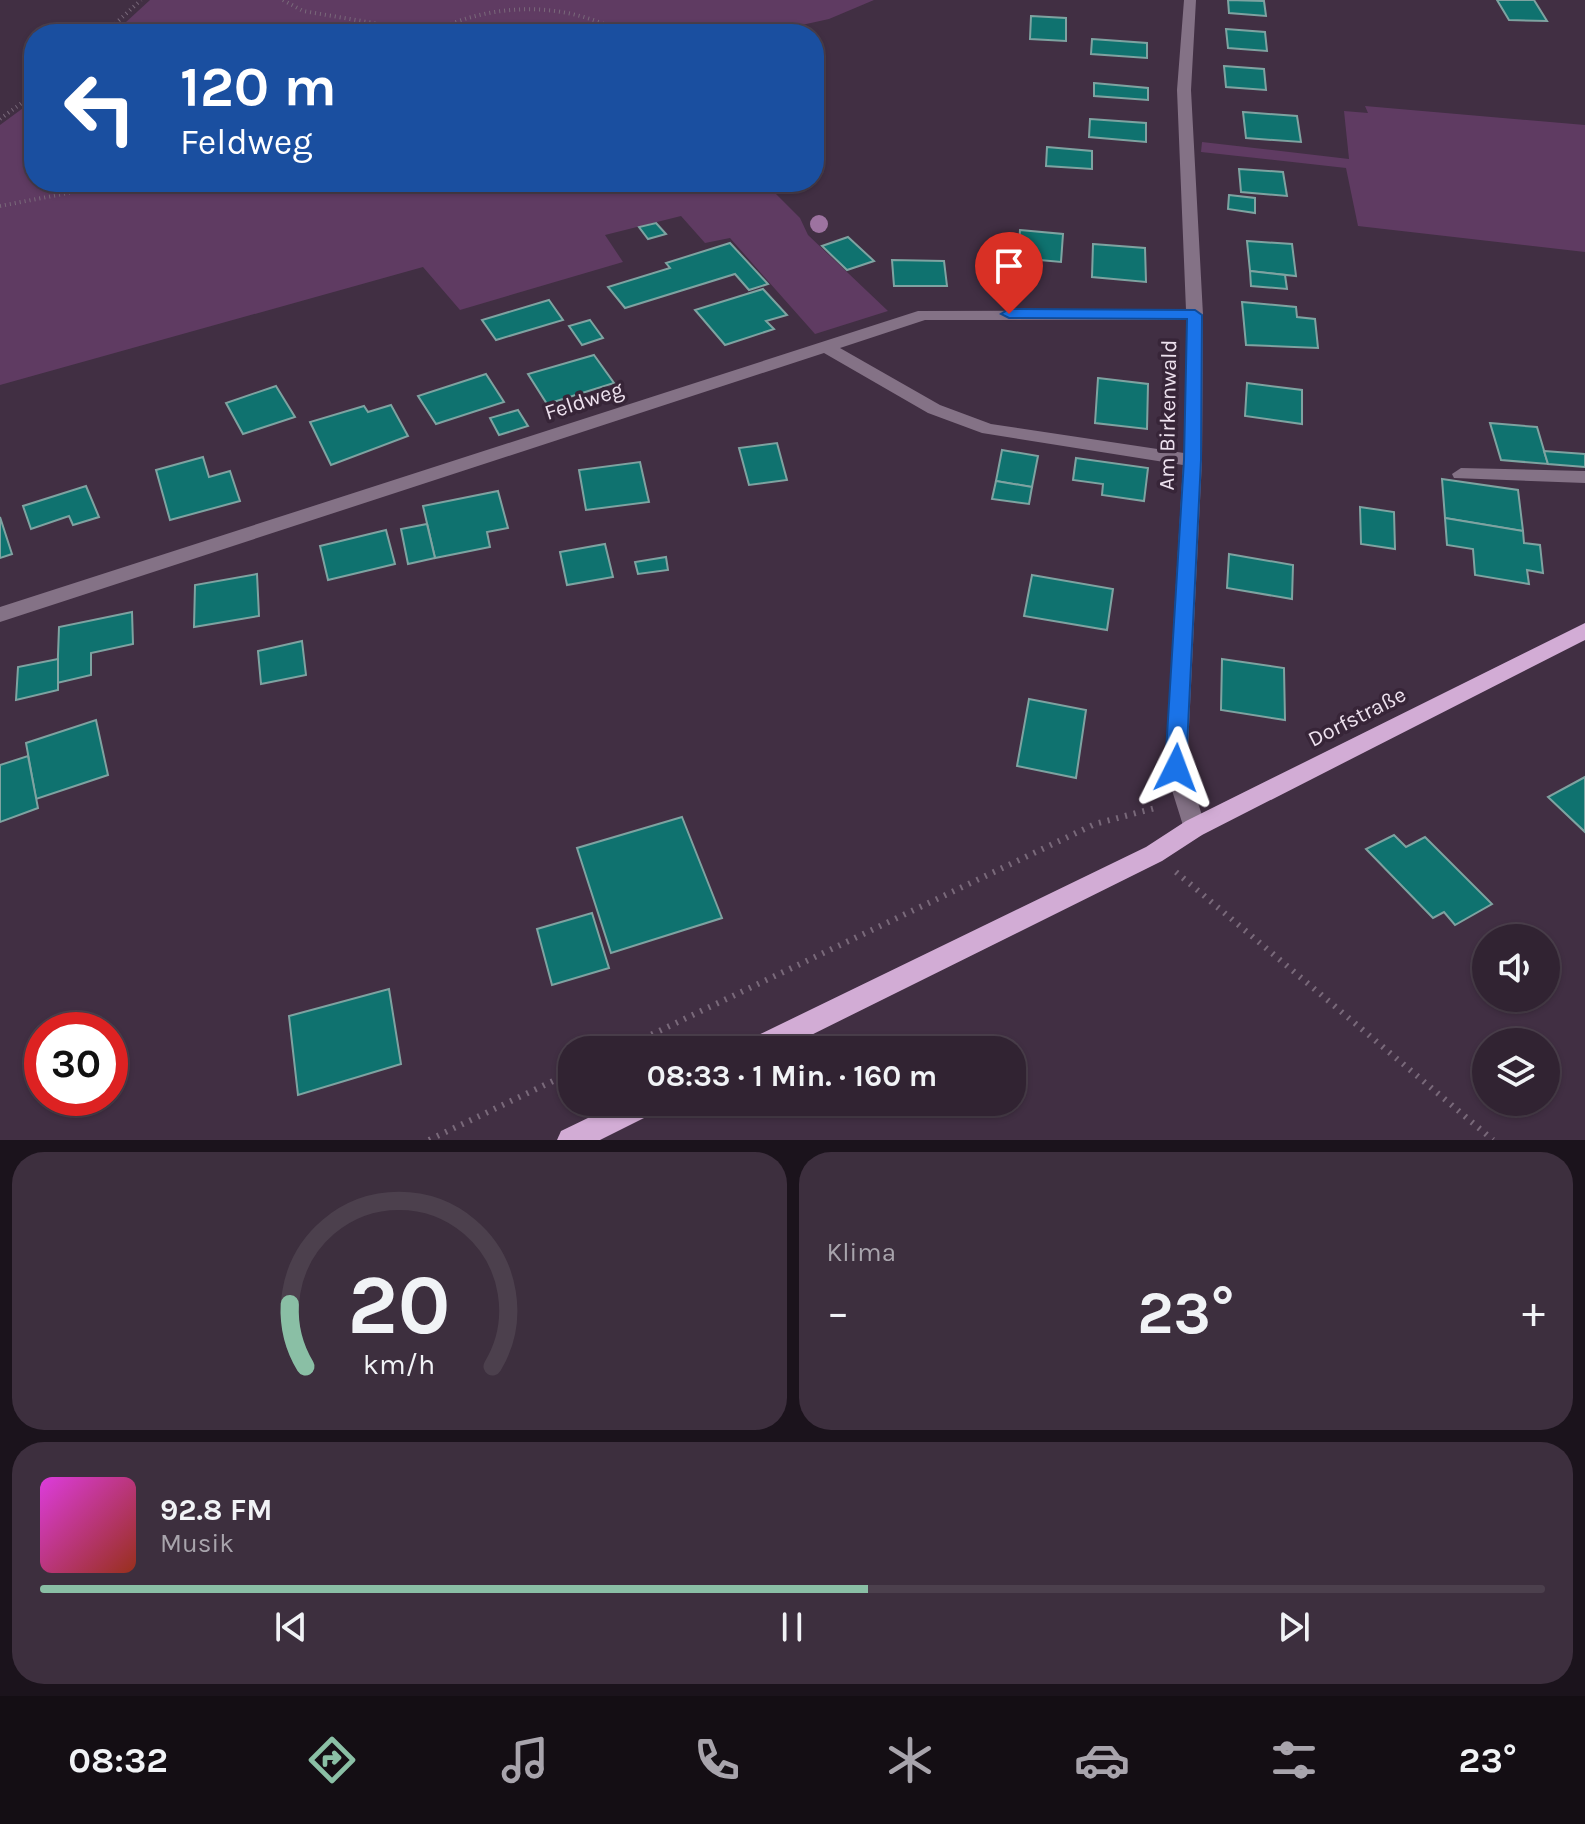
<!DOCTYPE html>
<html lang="de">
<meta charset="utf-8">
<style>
body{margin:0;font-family:Karla,sans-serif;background:#3d2f3e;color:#f1f3f6;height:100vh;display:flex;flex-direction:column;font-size:30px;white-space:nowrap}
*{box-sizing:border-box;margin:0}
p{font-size:26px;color:#a8a4ac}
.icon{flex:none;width:44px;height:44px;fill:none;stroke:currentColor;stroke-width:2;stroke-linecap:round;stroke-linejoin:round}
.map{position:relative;height:1140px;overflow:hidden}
.details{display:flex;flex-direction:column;gap:12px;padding:12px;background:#1b131c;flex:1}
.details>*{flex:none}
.hud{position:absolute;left:24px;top:24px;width:800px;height:168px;border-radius:32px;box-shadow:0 2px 6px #0004,0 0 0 2px #4c404d;background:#1a4fa0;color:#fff;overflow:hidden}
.buttons{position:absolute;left:1472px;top:924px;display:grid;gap:16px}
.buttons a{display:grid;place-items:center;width:88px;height:88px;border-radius:50%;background:#312332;box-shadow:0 2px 6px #0004,0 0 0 2px #4c404d;font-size:40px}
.speed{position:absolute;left:24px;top:1012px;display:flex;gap:16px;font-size:40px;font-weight:700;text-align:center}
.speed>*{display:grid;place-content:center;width:104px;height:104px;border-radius:50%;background:#312332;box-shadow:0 2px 6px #0004,0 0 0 2px #4c404d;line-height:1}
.speed .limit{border:12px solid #d22;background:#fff;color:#111}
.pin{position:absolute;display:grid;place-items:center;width:68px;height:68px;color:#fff;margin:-82px -34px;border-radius:50% 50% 50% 0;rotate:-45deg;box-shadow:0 0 8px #0007}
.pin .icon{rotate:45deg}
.me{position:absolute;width:88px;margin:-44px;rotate:3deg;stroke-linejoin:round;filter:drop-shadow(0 0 6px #0008)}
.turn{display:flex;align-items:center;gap:28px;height:168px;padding:0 24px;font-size:36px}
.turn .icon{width:104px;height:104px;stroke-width:2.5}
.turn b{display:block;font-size:56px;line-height:68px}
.big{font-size:60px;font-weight:700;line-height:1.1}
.details .tile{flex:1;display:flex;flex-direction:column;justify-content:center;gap:12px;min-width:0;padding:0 28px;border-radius:32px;background:#3d2f3e}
.details .dial{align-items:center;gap:0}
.dial svg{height:208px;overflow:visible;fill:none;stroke:#4c404d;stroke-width:7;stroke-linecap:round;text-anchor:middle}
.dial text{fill:#f1f3f6;stroke:none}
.song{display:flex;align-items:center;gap:24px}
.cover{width:96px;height:96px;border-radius:12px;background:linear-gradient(135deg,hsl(300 70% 55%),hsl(10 70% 35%))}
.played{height:8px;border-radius:4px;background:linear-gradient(90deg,#8abfa5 55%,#4c404d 55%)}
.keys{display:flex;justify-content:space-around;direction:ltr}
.heat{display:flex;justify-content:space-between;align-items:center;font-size:44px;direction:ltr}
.details .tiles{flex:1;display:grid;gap:12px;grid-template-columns:1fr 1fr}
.tile:last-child{grid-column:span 2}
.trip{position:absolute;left:558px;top:1036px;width:468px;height:80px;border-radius:32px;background:#312332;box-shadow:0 2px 6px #0004,0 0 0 2px #4c404d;font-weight:700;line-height:80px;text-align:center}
.dock{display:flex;height:128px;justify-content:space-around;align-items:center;background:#140e14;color:#a8a4ac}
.dock .icon{width:56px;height:56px}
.dock .selected{color:#8abfa5}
.dock b{font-size:36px;color:#f1f3f6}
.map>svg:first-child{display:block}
</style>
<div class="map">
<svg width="1585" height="1140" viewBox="0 0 1585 1140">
<rect width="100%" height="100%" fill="#412f43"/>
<g fill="#5f3b62">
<polygon points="150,0 874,0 829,19 761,34 113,34"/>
<polygon points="34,100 34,182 764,182 800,218 808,235 888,311 815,334 730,238 705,243 681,216 605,235 623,262 460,310 423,267 0,385 0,125"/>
<polygon points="1365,106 1585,125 1585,252 1358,226 1346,168 1201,152 1202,142 1349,159 1344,111 1368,113"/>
</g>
<g fill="#0f726f" stroke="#7ea3a1" stroke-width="2">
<polygon points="1228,0 1264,1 1266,16 1229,13"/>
<polygon points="1497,0 1534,0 1547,21 1509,20"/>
<polygon points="1031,16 1066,18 1066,41 1030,39"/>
<polygon points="1226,29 1265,32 1267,51 1228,48"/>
<polygon points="1092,39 1147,43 1147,58 1091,54"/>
<polygon points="1224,66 1264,69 1266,90 1226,87"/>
<polygon points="1094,83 1148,88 1148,100 1094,96"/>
<polygon points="1243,112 1297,116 1301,142 1246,138"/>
<polygon points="1090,119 1146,123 1146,142 1089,137"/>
<polygon points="1047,147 1092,151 1092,169 1046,166"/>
<polygon points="1239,169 1283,172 1287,196 1241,192"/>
<polygon points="1229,195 1255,198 1255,213 1228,209"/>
<polygon points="656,223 666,234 648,239 639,227"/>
<polygon points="1020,230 1063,234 1061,262 1018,258"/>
<polygon points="848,237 874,261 847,270 822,246"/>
<polygon points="1247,241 1292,244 1296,276 1250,271"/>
<polygon points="730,243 768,284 749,290 735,274 625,308 608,287 670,268 666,263"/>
<polygon points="1093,244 1145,248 1146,282 1092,277"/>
<polygon points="892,260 944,261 947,286 894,286"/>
<polygon points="1250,271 1285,275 1287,289 1251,286"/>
<polygon points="763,289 787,315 766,321 774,329 725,345 695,310"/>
<polygon points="549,300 563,320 496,340 482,320"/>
<polygon points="1242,302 1296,307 1297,317 1315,319 1318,348 1246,345"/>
<polygon points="590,320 603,338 582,345 569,326"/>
<polygon points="594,355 614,383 547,404 528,374"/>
<polygon points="486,374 504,402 436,424 418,396"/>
<polygon points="1098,378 1148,384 1147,429 1095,423"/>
<polygon points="1247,383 1302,390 1302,424 1245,416"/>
<polygon points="276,386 295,417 243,434 226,403"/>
<polygon points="391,405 408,436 331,465 310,422 364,406 368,412"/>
<polygon points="518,410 528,426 499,435 490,418"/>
<polygon points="1490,423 1537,427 1548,464 1501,460"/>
<polygon points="777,443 787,480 749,485 739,448"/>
<polygon points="1002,450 1038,456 1032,487 996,481"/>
<polygon points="1544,451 1585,454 1585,467 1548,464"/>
<polygon points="203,457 209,477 230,471 240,501 170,520 156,470"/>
<polygon points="1076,458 1148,468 1144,501 1102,495 1103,484 1073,480"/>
<polygon points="640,462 649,502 586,510 579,470"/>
<polygon points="1442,479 1518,490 1523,531 1445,518"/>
<polygon points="996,481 1032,487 1029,504 992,499"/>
<polygon points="86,486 99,517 73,525 69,516 31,529 23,506"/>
<polygon points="498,491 508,528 487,532 490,547 435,558 423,506"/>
<polygon points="1360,507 1394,512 1395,549 1361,544"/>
<polygon points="0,517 12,554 0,558"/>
<polygon points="1445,518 1523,531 1524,543 1540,545 1543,573 1527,570 1529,584 1475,575 1473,549 1447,545"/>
<polygon points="427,524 435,558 408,564 401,529"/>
<polygon points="386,530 395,564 328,580 320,546"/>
<polygon points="605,544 613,577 567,585 560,552"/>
<polygon points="1229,554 1293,565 1292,599 1227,588"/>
<polygon points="666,557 668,570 638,574 635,562"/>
<polygon points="257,574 259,616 194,627 195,585"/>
<polygon points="1032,575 1113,589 1107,630 1024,616"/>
<polygon points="132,612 133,644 91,653 91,675 57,683 59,627"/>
<polygon points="302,641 306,675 261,684 258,651"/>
<polygon points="58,659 58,690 16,700 18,667"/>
<polygon points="1222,659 1284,668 1285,720 1221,710"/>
<polygon points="1029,699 1086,710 1076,778 1017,766"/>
<polygon points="96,720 108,775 36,799 26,743"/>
<polygon points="28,756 38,808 0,822 0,765"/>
<polygon points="1585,777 1585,832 1548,797"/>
<polygon points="682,817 722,918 611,953 577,848"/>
<polygon points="1394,835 1406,847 1425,837 1492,904 1455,925 1444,912 1433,918 1366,849"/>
<polygon points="592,913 609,968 552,985 537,929"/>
<polygon points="389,989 401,1064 298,1095 289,1016"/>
</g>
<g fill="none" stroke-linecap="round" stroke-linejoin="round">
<g stroke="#79697a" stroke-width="4" stroke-dasharray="1 4" stroke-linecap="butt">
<polyline points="283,0 303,11 397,27 404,34"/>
<polyline points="104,34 141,0"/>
<path d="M428,34C491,2 563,0 625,34"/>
<polyline points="0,119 34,94"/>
<polyline points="0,206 126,182"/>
</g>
<g stroke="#79697a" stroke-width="6" stroke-dasharray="2 7" stroke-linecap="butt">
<polyline points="1176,872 1493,1140"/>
<polyline points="619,1050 1095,824 1159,807"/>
<polyline points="429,1140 572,1072"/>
</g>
<g fill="#847286" fill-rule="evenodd">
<path d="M1184,0H1196L1191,90L1203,315L1202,460L1187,768L1206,828L1202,835L1194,838L1186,835L1165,768L1183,465L982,433L928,413L824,353L0,622V607L918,311L1186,310L1177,90ZM925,320H1187L1184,453L991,424L940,405L840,348Z"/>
<polygon points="1461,468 1585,471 1585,483 1454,478 1452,474"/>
</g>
<g fill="#d2acd5" fill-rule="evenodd">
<polygon points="1585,623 1585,640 1202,835 1162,861 781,1050 742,1050 746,1041 1146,847 1186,821"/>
<polygon points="621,1102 662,1102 658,1111 600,1140 557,1140 561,1131"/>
</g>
</g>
<circle fill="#9d73a0" cx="819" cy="224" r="9"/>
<polygon fill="#1a73e8" stroke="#114b97" stroke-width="2" points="1195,310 1202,315 1201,460 1186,768 1176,776 1165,768 1184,460 1187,319 1009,318 1001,314 1009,309"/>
<g text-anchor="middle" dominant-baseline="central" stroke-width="7" stroke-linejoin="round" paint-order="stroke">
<g font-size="22" fill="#ede1ee" stroke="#372538">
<text transform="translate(584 401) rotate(-18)">Feldweg</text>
<text transform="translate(1168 415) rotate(-89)">Am Birkenwald</text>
<text transform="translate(1357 717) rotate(-27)">Dorfstraße</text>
</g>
</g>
</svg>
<div class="buttons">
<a><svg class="icon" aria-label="sound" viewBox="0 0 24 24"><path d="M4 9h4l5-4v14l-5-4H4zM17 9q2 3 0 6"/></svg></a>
<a><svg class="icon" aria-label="layers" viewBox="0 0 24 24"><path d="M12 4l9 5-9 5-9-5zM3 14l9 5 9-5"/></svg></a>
</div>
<div class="speed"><div class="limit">30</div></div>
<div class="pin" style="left:1009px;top:314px;background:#d93025"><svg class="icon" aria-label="arrive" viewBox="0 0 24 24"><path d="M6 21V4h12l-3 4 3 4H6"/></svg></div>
<svg class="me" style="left:1176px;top:768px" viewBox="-20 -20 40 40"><path d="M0-17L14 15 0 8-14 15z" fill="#1a73e8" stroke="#fff" stroke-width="4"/></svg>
<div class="trip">08:33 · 1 Min. · 160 m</div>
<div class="hud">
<div class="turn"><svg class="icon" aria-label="left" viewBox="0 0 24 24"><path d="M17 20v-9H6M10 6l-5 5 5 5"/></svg><div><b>120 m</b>Feldweg</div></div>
</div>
</div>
<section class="details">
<div class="tiles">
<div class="tile dial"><svg viewBox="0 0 100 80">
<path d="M14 69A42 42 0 1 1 86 69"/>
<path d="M14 69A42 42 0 0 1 8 45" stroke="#8abfa5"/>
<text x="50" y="56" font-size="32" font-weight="700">20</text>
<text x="50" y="72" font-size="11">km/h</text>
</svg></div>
<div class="tile"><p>Klima</p>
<div class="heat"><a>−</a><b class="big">23°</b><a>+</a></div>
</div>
<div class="tile">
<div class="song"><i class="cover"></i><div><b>92.8 FM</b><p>Musik</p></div></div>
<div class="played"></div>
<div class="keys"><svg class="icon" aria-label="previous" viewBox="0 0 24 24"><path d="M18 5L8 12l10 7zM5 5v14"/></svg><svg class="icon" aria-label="pause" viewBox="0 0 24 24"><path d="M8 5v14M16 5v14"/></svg><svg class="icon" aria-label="next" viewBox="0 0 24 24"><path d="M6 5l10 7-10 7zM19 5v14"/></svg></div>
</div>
</div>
</section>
<nav class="dock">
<b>08:32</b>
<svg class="icon selected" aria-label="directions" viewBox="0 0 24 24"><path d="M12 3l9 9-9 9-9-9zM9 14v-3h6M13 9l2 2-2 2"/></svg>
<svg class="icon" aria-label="music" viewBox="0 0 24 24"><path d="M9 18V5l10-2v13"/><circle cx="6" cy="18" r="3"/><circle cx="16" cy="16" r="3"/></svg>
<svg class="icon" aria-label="phone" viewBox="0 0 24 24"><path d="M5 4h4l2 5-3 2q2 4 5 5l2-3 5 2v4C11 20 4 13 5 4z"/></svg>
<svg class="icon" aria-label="climate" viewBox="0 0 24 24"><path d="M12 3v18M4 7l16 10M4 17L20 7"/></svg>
<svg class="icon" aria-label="car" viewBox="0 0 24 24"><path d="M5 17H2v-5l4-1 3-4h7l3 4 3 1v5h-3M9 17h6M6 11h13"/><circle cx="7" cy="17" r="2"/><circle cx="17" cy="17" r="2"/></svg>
<svg class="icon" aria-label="filters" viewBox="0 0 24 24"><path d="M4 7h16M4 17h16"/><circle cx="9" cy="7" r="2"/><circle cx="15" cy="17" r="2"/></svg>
<b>23°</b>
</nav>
